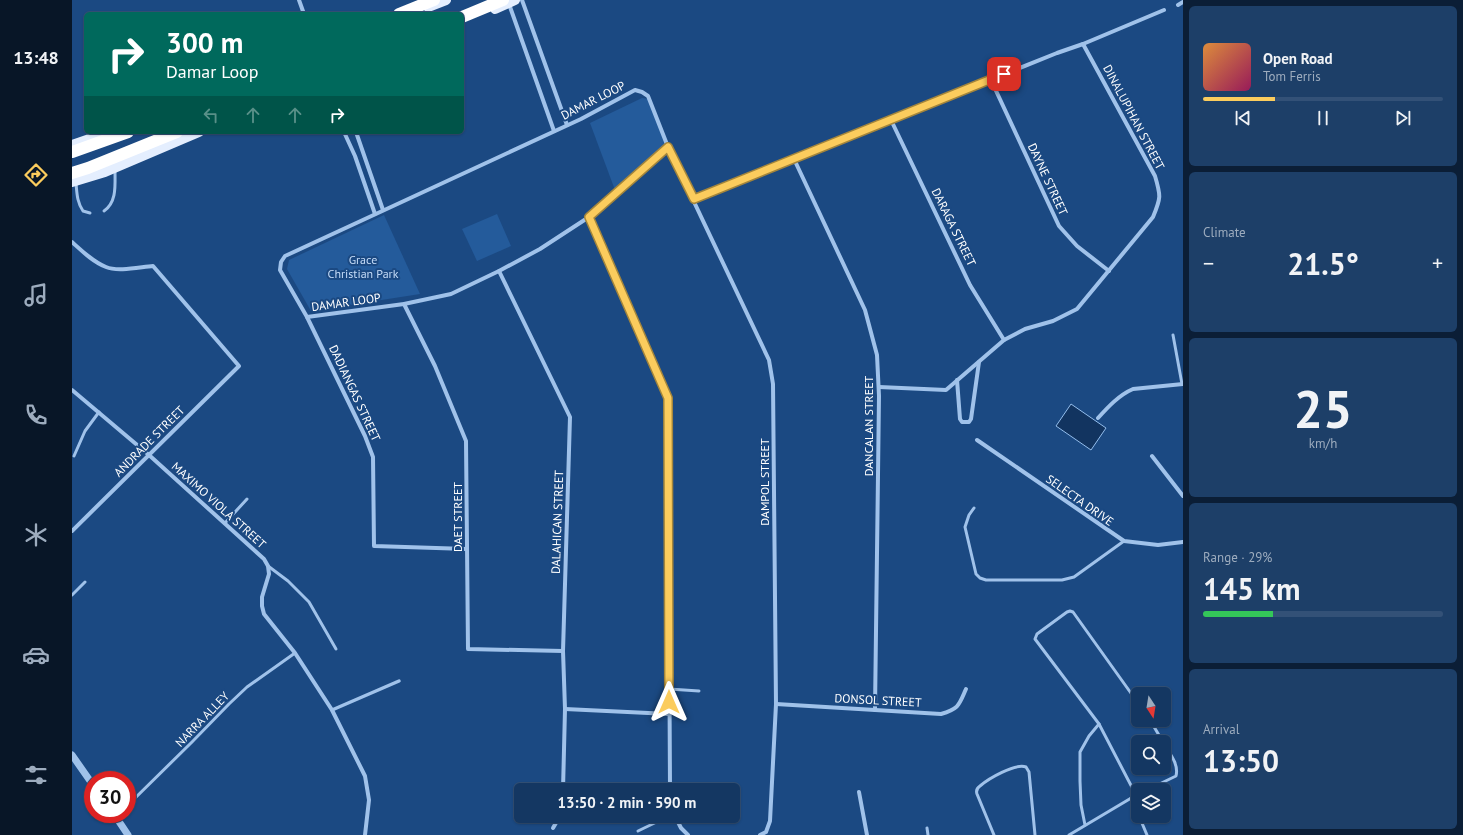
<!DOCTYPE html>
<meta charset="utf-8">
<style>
body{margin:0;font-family:"PT Sans",sans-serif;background:#1d3f68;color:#f1f3f6;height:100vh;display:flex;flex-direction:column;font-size:15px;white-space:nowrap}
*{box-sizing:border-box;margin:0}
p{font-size:13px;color:#9dacbe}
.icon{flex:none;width:22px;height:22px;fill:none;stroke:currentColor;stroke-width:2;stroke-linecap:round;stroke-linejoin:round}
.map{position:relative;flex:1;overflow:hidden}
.panel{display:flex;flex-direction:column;gap:6px;padding:6px;background:#0b1e36;width:280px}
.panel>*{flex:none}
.hud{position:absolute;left:12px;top:12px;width:380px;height:122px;border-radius:6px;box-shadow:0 1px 3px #0004,0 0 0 1px #335177;background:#00695c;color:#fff;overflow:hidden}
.needle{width:26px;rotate:168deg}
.buttons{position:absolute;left:1059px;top:687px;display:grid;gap:8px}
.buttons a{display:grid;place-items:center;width:40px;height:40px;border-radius:6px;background:#143762;box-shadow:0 1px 3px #0004,0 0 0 1px #335177;font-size:20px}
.speed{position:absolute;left:12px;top:771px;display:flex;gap:8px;font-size:20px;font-weight:700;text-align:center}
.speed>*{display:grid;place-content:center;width:52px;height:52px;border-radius:50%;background:#143762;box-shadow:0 1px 3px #0004,0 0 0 1px #335177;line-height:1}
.speed .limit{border:6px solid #d22;background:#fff;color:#111}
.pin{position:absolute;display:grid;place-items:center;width:34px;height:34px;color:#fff;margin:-17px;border-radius:8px;box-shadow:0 2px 6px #0006}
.me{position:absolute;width:44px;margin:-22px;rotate:0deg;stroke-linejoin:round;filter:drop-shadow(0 0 3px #0008)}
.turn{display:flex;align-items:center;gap:14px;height:84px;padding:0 16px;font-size:18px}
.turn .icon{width:52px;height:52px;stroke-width:2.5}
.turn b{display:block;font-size:28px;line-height:34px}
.lanes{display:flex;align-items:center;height:38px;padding:0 16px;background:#0003;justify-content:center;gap:20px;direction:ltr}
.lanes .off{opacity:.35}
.big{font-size:30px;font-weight:700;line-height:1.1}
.panel .card{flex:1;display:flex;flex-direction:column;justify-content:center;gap:6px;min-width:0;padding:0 14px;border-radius:6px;background:#1d3f68}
.panel .dial{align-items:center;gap:0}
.dial b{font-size:52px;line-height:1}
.song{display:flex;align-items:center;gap:12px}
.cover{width:48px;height:48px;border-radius:6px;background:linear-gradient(135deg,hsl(30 70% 55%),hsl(330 70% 35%))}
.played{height:4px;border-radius:2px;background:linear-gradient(90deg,#fbcc5d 30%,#335177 30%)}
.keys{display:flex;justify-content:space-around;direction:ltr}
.heat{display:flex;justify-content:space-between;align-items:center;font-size:22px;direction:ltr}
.charge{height:6px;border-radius:3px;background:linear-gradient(90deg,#34c759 29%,#335177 0)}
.trip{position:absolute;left:442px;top:783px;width:226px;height:40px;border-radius:6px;background:#143762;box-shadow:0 1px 3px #0004,0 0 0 1px #335177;font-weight:700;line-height:40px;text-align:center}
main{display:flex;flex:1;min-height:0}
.dock{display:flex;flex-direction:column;width:72px;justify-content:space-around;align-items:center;background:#081627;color:#9dacbe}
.dock .icon{width:28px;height:28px}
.dock .active{color:#fbcc5d}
.dock b{font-size:18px;color:#f1f3f6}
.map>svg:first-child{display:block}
</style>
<main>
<nav class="dock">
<b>13:48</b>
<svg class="icon active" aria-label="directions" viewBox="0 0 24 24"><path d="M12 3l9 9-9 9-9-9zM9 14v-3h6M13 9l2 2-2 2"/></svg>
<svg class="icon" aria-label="music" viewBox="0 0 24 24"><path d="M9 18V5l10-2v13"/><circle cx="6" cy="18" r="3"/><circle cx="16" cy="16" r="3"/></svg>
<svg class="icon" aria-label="phone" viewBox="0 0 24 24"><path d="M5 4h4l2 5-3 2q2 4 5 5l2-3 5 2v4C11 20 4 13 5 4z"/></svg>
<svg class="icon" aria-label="climate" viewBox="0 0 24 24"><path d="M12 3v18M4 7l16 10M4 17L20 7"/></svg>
<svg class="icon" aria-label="car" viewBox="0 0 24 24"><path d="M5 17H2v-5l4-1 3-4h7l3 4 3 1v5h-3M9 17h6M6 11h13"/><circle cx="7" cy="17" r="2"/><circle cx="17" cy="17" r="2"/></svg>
<svg class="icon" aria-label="filters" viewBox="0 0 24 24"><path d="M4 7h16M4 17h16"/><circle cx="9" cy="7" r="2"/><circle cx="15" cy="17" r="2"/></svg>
</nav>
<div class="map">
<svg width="1111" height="835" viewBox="0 0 1111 835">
<rect width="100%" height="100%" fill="#1b4982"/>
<g fill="#245b9b">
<polygon points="570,98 577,99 594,144 543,190 518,123"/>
<polygon points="425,214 439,246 405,261 390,229"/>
<polygon points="312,215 348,294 239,311 215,269 217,260"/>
</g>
<polygon fill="#123460" stroke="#93bdec" points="999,404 1034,428 1019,450 984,426"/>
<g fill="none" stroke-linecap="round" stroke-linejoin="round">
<g stroke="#a0c2ea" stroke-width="3">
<path d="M4,183C5,194 5,202 11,211L18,213"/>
<path d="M32,211C45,202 43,185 43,171"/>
<polyline points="1101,335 1110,384"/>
<polyline points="2,456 13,431 27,412"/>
<polyline points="902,508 897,515 893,527 904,574 908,578 914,580 990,580 1002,577 1052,541"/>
<polyline points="153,523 175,499"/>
<polyline points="196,566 216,581 237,602 264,649"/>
<polyline points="0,595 13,582"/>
<polyline points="597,689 627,691"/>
<polyline points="1078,720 1091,742"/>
<path d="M1075,790L1104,776C1107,764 1098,754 1092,744"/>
<polyline points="1064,795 1027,724 963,639 965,634 995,612 998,611 1001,612 1066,703"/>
<polyline points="1059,798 1066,814"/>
<polyline points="55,806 120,742 157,704 175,687 223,653"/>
<polyline points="1067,816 1075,835"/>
<polyline points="1013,825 1009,805 1008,781 1008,752 1017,736 1027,724"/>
<polyline points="855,828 856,835"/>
<polyline points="566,831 597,816"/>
<path d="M922,835L905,794C904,791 905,788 908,786C916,779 943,763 954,767L957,772L963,835"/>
<polyline points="997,835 1066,794"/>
</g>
<polyline stroke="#a0c2ea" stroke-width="3.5" points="260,710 327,681"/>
<g stroke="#a0c2ea" stroke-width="4">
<polyline points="227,0 232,14"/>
<polyline points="450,0 495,125"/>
<polyline points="437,4 482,131"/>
<polyline points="1106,5 1111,2"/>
<polyline points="919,80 987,226 1005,246 1037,271"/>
<polyline points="819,120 898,285 932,340"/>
<polyline points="272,132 283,156 303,214"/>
<polyline points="284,132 311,210"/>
<polyline points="722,159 793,310 805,355 807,396 803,710"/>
<polyline points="622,199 985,53 1011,44 1092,10"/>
<polyline points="517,217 596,398 598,790"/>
<path d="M0,242C10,251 21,262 34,267C46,272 68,267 81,266L167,366L0,531"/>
<polyline points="427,271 498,417 491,651 493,709 491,790"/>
<polyline points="332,304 363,366 394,441 396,649 491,651"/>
<polyline points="235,317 332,304 379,294 427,271 468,249 517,217 596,147"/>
<polyline points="885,380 888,419 890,422 897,422 899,419 907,362"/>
<path d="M807,387L874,390L932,340L953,329L981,321L1005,309L1081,217C1089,198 1089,196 1083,176L1011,44"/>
<polyline points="0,390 77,455 192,559 196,566 197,574 190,597 190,606 192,614 223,653 260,710 293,776 297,800 293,835"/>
<path d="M1026,418C1036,407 1047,395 1061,389L1111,384"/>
<polyline points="905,440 1052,541 1086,545 1111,542"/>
<polyline points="1080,456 1111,496"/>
<polyline points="395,549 302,546 301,457 293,436 235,317 208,270 209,262 213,256 509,119 563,90 570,92 576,96 596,147 697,360 701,384 704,704 698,821 694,832 688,835"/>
<path d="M704,704L869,714C887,709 887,705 894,689"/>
<polyline points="493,709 597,714"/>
<polyline points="787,792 795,835"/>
<polyline points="603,816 609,828 616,835"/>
<polyline points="481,828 488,816"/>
</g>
<g stroke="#a0c2ea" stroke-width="7">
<polyline points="0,755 21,785"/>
<polyline points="42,814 56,835"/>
</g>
<g stroke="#e4eefe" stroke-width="10">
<polyline points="356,7 374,0"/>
<polyline points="423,9 443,0"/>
<polyline points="0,145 38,132"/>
<polyline points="0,182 33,172 127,132"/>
</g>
<g stroke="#fff" stroke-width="12">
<polyline points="327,14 362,0"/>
<polyline points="390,17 431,0"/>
<polyline points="0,152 56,132"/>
<polyline points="0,173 16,168 105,132"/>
</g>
</g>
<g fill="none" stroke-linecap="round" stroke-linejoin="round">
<g stroke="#a3853c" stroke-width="10">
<polyline id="route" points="597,702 596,398 517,217 596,147 622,199 932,74"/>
</g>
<use href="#route" stroke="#fbcc5d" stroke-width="7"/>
</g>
<g text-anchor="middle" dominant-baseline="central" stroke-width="4" stroke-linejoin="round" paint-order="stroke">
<g font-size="12" fill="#fff" stroke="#1b4982">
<text transform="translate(521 100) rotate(-27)">DAMAR LOOP</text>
<text transform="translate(1062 117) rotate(62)">DINALUPIHAN STREET</text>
<text transform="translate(976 179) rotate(65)">DAYNE STREET</text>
<text transform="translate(882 227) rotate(64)">DARAGA STREET</text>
<text transform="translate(274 302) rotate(-8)">DAMAR LOOP</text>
<text transform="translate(283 393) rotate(65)">DADIANGAS STREET</text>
<text transform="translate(796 426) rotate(-90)">DANCALAN STREET</text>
<text transform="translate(77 441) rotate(-45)">ANDRADE STREET</text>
<text transform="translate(692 482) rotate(-90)">DAMPOL STREET</text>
<text transform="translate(1008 500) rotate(35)">SELECTA DRIVE</text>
<text transform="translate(147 505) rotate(42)">MAXIMO VIOLA STREET</text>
<text transform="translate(385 517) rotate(-90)">DAET STREET</text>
<text transform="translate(485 522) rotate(-88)">DALAHICAN STREET</text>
<text transform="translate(806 700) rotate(3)">DONSOL STREET</text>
<text transform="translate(130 719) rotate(-46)">NARRA ALLEY</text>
</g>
<g font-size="12" fill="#c5dcf8" stroke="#1b4982">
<text x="291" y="259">Grace<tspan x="291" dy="14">Christian Park</tspan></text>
</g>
</g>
</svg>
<div class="buttons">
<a><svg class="needle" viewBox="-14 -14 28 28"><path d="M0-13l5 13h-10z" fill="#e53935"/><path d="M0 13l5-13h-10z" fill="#9dacbe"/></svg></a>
<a><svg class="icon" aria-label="search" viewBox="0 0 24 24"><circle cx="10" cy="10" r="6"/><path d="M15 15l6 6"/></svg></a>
<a><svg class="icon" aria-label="layers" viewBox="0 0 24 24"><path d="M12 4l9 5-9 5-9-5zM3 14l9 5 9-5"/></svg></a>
</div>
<div class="speed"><div class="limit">30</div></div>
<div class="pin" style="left:932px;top:74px;background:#d93025"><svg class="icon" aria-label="arrive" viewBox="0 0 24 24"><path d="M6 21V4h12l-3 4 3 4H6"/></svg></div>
<svg class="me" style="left:597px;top:702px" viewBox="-20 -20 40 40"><path d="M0-17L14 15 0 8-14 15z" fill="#fbcc5d" stroke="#fff" stroke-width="4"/></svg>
<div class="trip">13:50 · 2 min · 590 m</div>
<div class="hud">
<div class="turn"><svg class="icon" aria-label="right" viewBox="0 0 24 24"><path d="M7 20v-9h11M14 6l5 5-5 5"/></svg><div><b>300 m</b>Damar Loop</div></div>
<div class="lanes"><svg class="icon off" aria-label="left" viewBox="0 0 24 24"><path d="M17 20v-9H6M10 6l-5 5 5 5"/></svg><svg class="icon off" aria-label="ahead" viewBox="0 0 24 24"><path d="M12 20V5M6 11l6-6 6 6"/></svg><svg class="icon off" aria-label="ahead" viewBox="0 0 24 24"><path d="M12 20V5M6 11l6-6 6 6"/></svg><svg class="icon" aria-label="right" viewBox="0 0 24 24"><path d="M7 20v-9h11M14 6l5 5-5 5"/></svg></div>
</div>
</div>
<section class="panel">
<div class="card">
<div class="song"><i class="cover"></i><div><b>Open Road</b><p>Tom Ferris</p></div></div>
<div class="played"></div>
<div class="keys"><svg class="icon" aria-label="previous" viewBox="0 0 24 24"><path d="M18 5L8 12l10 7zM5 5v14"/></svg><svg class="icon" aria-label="pause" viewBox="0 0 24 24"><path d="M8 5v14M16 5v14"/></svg><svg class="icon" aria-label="next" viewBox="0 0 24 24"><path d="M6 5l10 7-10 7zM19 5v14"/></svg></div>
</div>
<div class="card"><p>Climate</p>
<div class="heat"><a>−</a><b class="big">21.5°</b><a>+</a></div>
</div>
<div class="card dial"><b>25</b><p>km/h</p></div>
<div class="card"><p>Range · 29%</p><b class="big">145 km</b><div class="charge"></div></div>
<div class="card"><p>Arrival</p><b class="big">13:50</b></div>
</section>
</main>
